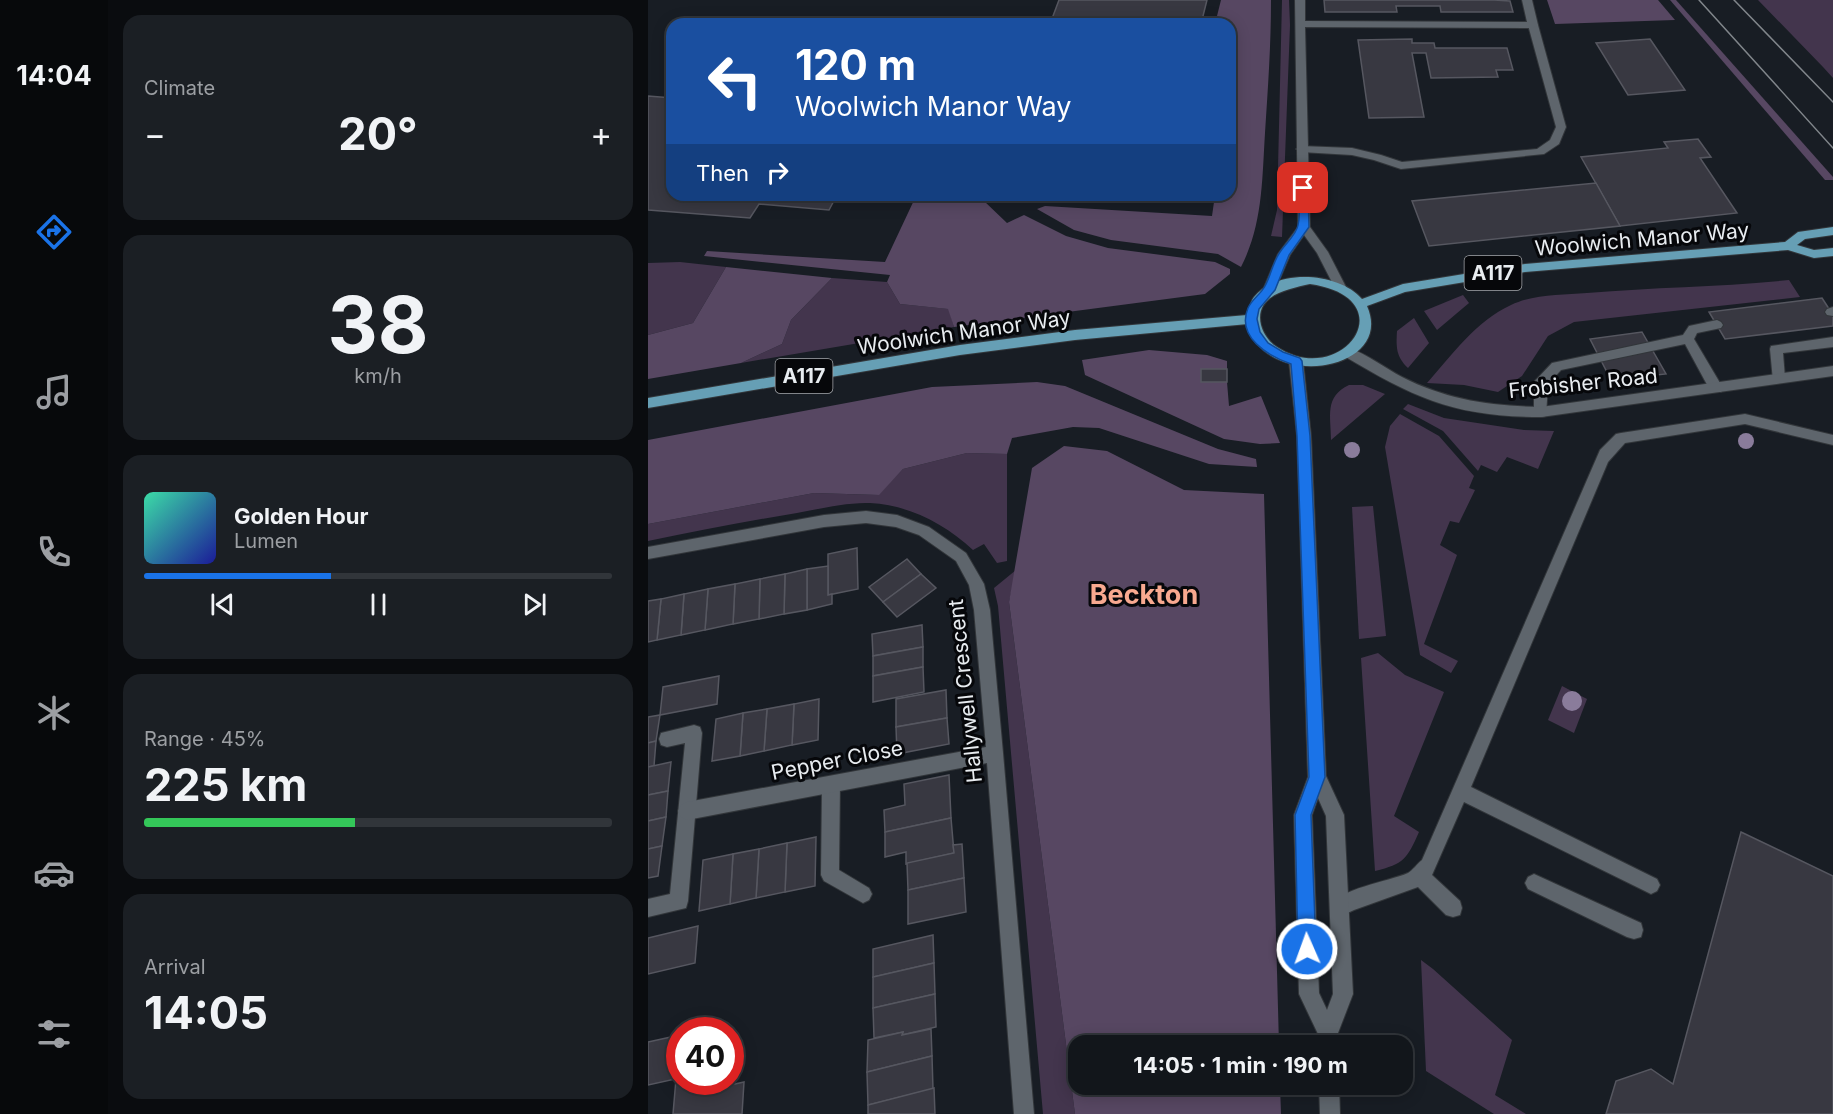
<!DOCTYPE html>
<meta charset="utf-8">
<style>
body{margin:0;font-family:Inter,sans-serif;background:#1b1f24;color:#f1f3f6;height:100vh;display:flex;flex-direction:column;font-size:22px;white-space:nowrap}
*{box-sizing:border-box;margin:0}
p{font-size:20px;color:#9c9fa3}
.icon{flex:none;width:33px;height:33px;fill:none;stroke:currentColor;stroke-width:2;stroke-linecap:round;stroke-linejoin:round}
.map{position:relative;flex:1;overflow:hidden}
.drawer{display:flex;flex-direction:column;gap:15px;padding:15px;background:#0a0c0f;width:540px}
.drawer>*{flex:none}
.hud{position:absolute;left:18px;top:18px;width:570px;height:183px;border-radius:18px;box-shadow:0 3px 15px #0003,0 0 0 2px #31353a;background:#1a4fa0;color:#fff;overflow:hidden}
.speed{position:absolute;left:18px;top:1017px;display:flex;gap:12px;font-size:30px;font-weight:700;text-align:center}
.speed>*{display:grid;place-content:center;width:78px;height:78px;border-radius:50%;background:#12161b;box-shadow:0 3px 15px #0003,0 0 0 2px #31353a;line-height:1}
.speed .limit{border:9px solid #d22;background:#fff;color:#111}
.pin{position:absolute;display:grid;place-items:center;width:51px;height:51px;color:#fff;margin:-26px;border-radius:12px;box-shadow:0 3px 9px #0006}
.me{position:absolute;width:66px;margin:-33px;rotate:358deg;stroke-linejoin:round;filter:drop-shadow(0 0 4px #0008)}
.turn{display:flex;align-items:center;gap:21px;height:126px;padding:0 30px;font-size:27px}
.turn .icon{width:78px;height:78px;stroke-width:2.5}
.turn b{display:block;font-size:42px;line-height:51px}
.then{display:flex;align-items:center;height:57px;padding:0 30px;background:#0003;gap:12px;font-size:22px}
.big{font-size:45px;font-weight:700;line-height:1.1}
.drawer .tile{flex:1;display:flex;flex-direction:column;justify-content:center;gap:9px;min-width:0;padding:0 21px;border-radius:18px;background:#1b1f24}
.drawer .dial{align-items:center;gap:0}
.dial b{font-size:78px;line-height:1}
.song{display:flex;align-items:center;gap:18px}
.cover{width:72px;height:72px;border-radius:9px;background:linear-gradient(135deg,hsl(160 70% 55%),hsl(240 70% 35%))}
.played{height:6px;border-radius:3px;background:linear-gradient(90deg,#1a73e8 40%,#31353a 40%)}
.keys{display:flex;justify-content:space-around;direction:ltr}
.heat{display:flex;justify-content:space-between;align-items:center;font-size:33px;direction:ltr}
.charge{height:9px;border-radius:4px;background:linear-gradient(90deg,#34c759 45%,#31353a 0)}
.trip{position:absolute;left:420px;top:1035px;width:345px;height:60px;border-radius:18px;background:#12161b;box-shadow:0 3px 15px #0003,0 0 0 2px #31353a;font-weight:700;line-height:60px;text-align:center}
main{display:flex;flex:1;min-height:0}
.menu{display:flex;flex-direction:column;width:108px;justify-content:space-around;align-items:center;background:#07090b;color:#9c9fa3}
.menu .icon{width:42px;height:42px}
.menu .active{color:#1a73e8}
.menu b{font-size:27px;color:#f1f3f6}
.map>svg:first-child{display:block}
</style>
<main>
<nav class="menu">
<b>14:04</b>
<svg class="icon active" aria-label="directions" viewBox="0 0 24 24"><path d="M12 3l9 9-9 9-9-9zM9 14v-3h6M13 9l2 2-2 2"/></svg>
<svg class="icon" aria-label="music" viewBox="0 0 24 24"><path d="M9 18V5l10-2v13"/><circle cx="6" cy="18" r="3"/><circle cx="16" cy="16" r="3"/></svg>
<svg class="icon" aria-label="phone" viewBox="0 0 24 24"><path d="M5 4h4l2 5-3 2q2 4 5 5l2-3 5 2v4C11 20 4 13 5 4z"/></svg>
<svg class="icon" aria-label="climate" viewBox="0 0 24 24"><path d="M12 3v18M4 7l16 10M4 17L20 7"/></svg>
<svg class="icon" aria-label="car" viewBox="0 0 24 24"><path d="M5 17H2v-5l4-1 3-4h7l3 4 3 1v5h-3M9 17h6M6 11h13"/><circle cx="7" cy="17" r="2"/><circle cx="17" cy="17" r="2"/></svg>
<svg class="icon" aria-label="filters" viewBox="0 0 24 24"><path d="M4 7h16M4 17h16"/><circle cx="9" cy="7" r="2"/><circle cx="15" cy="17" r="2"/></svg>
</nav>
<section class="drawer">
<div class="tile"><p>Climate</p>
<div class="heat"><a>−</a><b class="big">20°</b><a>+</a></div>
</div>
<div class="tile dial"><b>38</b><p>km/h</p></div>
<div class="tile">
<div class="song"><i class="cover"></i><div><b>Golden Hour</b><p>Lumen</p></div></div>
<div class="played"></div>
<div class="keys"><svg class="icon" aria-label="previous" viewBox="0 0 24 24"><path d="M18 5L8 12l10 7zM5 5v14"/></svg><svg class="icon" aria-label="pause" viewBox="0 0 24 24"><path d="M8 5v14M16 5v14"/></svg><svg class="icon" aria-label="next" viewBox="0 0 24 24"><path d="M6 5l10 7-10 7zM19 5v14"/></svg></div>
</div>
<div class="tile"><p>Range · 45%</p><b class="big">225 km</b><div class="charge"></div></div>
<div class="tile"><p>Arrival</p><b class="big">14:05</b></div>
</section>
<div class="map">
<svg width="1185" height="1114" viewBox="0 0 1185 1114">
<rect width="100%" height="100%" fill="#181d24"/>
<g fill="#43354d">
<polygon points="634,0 641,0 642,25 634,237 623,236 629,210"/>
<polygon points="1110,0 1185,0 1185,78 1175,67"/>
<polygon points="32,262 78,267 45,323 0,335 0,263"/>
<polygon points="184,278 239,282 252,304 301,309 306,327 93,363 134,344 143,320"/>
<path d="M1141,280L1152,297L926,322L900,336L874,376L850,392L816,385L779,383C804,355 828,321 863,305C886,294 914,295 939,293C1007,287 1074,287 1141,280Z"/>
<polygon points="815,295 821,303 789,330 776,311"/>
<path d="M766,318L781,343L760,368C748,357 748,347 749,331Z"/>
<path d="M701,385H715L737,394L683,440C683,416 676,397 701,385Z"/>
<polygon points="760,404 796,418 876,430 906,431 890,469 859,457 849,472 833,465 830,471 795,431 755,409"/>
<polygon points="752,414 791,436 826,476 821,488 827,490 811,523 802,521 792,545 809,555 776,644 810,661 803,673 772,655 737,447 742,426"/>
<path d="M319,453L359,454V561L349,563L336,544L325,550C297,524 261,505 222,503C199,502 172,509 149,513C99,521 50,531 0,541V524L166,493L230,495L255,469Z"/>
<polygon points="725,506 738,636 711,639 704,507"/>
<polygon points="368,570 361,602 427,1114 395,1114 350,606 346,588"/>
<path d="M730,653L757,675L796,692L746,816L771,832C759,859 756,864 727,871L713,658Z"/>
<polygon points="914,686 939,699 926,733 900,720"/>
<polygon points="773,960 785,969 864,1040 847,1095 878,1114 846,1114 778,1071"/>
</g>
<g fill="#574762">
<path d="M573,0H623C623,45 620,88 617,133C614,180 615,224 593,267L570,254L463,240L426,230L389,209L397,206L564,216L567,195H582V95L585,77L582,76V24H567Z"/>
<polygon points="899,0 1010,0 1027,20 907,24"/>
<polygon points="1022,0 1028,0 1185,177 1185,180 1177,180"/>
<polygon points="268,196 336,201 359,223 376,215 418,236 460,248 567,262 582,269 582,274 557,294 306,327 300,309 252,304 239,282 242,275 56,256 59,251 237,262"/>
<polygon points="78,267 184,278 143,320 134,344 93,363 0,379 0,335 45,323"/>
<polygon points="501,350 559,355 579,361 579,369 553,369 553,382 579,382 581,406 613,396 632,443 612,444 576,439 437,375 434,360"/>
<polygon points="389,382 417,386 570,449 608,459 609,467 561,464 451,428 425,427 364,438 359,454 319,453 255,469 231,495 166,493 0,524 0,440 284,387"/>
<polygon points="416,446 459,451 536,490 616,494 631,1045 430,1046 430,1084 632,1085 633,1114 427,1114 361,602 384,468"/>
</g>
<g fill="#383841" stroke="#565760" stroke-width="1.5">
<polygon points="411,0 559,0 553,24 402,24"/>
<polygon points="676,0 846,0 862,1 865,12 793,12 792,6 748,6 749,12 677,12"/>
<polygon points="764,39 764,43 786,43 787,48 859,48 865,70 848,70 850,77 783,78 778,53 764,53 776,117 721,118 710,40"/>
<polygon points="1002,39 1037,90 980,95 948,43"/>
<polygon points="0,96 24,98 24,195 189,195 181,210 111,204 102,218 0,210"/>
<polygon points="1050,139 1063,157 1052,158 1089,213 972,226 933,157 1020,148 1016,142"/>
<polygon points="948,183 972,226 781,246 764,201"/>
<polygon points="1174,298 1185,315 1185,326 1077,339 1061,312"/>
<polygon points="994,332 1018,374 963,380 942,339"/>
<rect x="553" y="369" width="26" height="13"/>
<polygon points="209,548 210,589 180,595 180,554"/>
<polygon points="259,559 273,574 235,602 221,587"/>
<polygon points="180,566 180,595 184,594 184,604 159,610 159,569"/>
<polygon points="159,569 159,610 136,614 137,574"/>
<polygon points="137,574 136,614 111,619 112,579"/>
<polygon points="273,574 288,588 249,617 235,602"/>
<polygon points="112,579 111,619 85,624 87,584"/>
<polygon points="87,584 85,624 57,630 60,589"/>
<polygon points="60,589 57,630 33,635 36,594"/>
<polygon points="36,594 33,635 9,640 13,599"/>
<polygon points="13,599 9,640 0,642 0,601"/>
<polygon points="274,625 275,647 225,656 224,634"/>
<polygon points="275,647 275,667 225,676 225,656"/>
<polygon points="275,667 276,692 225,702 225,676"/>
<polygon points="71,676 69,704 12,715 15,687"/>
<polygon points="298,690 299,718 248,727 248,699"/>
<polygon points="171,699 170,740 144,745 146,704"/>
<polygon points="146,704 144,745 116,751 119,709"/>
<polygon points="119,709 116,751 92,756 95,713"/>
<polygon points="95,713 92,756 64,761 68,719"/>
<polygon points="12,715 8,741 0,743 0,717"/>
<polygon points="299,718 301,744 249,754 248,727"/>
<polygon points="8,741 6,766 0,767 0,743"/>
<polygon points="23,762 20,791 0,795 0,767"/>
<polygon points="301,775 303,818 237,832 236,810 257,805 256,784"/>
<polygon points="20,791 18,817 0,821 0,795"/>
<polygon points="18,817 14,846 0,849 0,821"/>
<polygon points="303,818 306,853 258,864 258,852 237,857 237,832"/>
<polygon points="1093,832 1185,876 1185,1114 958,1114 968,1081 1003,1069 1025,1084"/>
<polygon points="168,837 167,886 137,892 139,843"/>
<polygon points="139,843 137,892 108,898 111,849"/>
<polygon points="314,844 316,878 260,890 259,863 306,853 305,845"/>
<polygon points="14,846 10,876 0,878 0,849"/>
<polygon points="111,849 108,898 82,904 85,854"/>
<polygon points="85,854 82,904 51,911 55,860"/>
<polygon points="316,878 318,912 260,924 260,890"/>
<polygon points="50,926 47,963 0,974 0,938"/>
<polygon points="285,935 286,963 225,977 225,949"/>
<polygon points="286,963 287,994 225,1008 225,977"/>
<polygon points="287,994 288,1027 254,1035 255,1032 226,1038 225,1008"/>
<polygon points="283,1029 284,1056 219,1072 220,1040 255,1032 254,1035"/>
<polygon points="32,1035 32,1078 0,1085 0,1042"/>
<polygon points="284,1056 285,1089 220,1105 219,1072"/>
<polygon points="32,1078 32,1082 69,1082 69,1088 96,1082 94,1114 25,1114 28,1079"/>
<polygon points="286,1088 287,1114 220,1114 220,1105"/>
</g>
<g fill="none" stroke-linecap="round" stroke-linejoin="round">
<g stroke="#32363a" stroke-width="2">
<g id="service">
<polygon points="885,22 890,25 918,127 911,144 896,154 753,169 726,160 704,155 653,152 648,149 653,146 704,148 733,155 754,162 889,149 902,140 908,127 880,25"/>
<polygon points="1185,307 1185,316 1179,315 1177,312 1179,309"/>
<polygon points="1069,320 1073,322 1075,325 1073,328 1049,333 1046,339 1075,388 1073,392 1063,392 1037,344 913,370 900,384 898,416 893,417 886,412 886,382 904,363 1035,335 1041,326"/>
<polygon points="1185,337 1185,347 1135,353 1137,378 1130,383 1125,381 1122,349 1123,346"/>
<path d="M1097,414L1185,435V445L1097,424L977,443L960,462L823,787L1009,879L1012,885L1009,891L1003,894L997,891L816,802L784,875L812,901L814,908L812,915L805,917L798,915L770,887L706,910L691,917L684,915L682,908C690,888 740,882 760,873C765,870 769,864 774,860L952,450L968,434L973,433Z"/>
<polygon points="46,725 52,727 54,733 40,901 38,908 0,917 0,899 22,894 37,743 19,747 13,745 11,739 13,733"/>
<polygon points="183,776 189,778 192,784 191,870 221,888 224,894 221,900 215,903 176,881 173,875 174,784 177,778"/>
<polygon points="886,874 993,923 995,930 993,937 986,939 979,937 880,889 877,883 880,877"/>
</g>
</g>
<g stroke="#32363a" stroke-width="2">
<g id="minor">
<polygon points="647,0 657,0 657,21 879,22 874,0 884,0 890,25 885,28 657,27 662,227 680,252 698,287 692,291 688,290 669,253 656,235 642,255 627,290 621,294 615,290 630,254 650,227"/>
<path d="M701,348C719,354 737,368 754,377C799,400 843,406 893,407L1185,366V376L893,417C808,417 768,399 696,356L695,353L696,350Z"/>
<polygon points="218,511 249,515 281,527 318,553 336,584 342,610 355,753 386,1114 366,1114 339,763 39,820 33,817 30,811 33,805 39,802 338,747 326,610 321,585 308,561 271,535 248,527 218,523 176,527 0,559 0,547 176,515"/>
</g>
</g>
<g stroke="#32363a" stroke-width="2">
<g id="tertiary">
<path d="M648,356L655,361L663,436L678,776L696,815L705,994L690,1033V1046H670V1034L651,994L646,815L660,777L649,436L641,361ZM670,798L678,816L685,994L679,1010L671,993L664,815Z"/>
<polygon points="671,1084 691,1084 692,1114 672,1114"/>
</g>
</g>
<g stroke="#32363a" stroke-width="2">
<path id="primary" d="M1185,227V235L1157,239L1149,245L1166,250L1185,248V256L1166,258L1140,250L877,272L757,292L719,306C748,372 616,392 600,324L427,340L312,355L0,408V398L312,345L427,330L599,315C601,310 602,302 606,297C629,268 691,272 714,299L755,284L877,264L1137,242L1150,232ZM662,284C759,298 695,390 629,347C621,342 615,333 613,325C606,295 640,289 662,284Z"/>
</g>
<use href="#service" fill="#5e656c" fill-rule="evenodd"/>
<use href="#minor" fill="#5e656c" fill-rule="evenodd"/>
<use href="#tertiary" fill="#5e656c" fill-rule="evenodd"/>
<use href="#primary" fill="#669fb5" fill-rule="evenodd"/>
<g stroke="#81868b" stroke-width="1.5">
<polyline points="1051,0 1185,148"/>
<polyline points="1086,0 1185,102"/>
</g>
</g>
<g fill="#8a7c9b">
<circle cx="1098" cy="441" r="8"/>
<circle cx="704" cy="450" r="8"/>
<circle cx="924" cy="701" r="10"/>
</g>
<path fill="#1a73e8" stroke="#114b97" stroke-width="1.5" d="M655,184L660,188L661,227L641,255L627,290L611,309L609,319L612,332L620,343L635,352L652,358L654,361L662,436L677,777L663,815L668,949L665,955L659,958L653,955L650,949L647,815L661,777L649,436L643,364C620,356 588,337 600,308C604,299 613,294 617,286C623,275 625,262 632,252C637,244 649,234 650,225C653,214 650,199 649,188Z"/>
<g text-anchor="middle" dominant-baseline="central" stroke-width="6" stroke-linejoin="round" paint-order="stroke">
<g fill="#06070a" stroke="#a4a7ab" stroke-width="1.5">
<rect x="816.5" y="256" width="57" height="34" rx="4.5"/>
<rect x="127.5" y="359" width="57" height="34" rx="4.5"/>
</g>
<g font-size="20" font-weight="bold" fill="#e8ecf0">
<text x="845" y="273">A117</text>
<text x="156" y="376">A117</text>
</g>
<g font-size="21" fill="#e8ecf0" stroke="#06070a">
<text transform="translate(994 239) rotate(-5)">Woolwich Manor Way</text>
<text transform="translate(316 332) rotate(-8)">Woolwich Manor Way</text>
<text transform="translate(935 383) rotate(-6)">Frobisher Road</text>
<text transform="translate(317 691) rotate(-96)">Hallywell Crescent</text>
<text transform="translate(189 760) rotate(-11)">Pepper Close</text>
</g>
<g font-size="27" font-weight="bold" fill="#f8a990" stroke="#06070a">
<text x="496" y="594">Beckton</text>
</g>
</g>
</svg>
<div class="speed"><div class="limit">40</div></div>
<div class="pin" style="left:655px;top:188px;background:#d93025"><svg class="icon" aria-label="arrive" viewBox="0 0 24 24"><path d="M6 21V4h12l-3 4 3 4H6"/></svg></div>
<svg class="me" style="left:659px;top:949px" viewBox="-20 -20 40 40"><circle r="17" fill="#1a73e8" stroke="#fff" stroke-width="3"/><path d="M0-11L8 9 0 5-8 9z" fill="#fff"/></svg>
<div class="trip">14:05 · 1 min · 190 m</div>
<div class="hud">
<div class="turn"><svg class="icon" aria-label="left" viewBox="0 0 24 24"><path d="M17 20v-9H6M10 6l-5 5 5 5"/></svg><div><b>120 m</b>Woolwich Manor Way</div></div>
<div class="then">Then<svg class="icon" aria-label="right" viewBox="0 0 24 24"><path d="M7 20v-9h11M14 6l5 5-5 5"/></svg></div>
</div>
</div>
</main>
